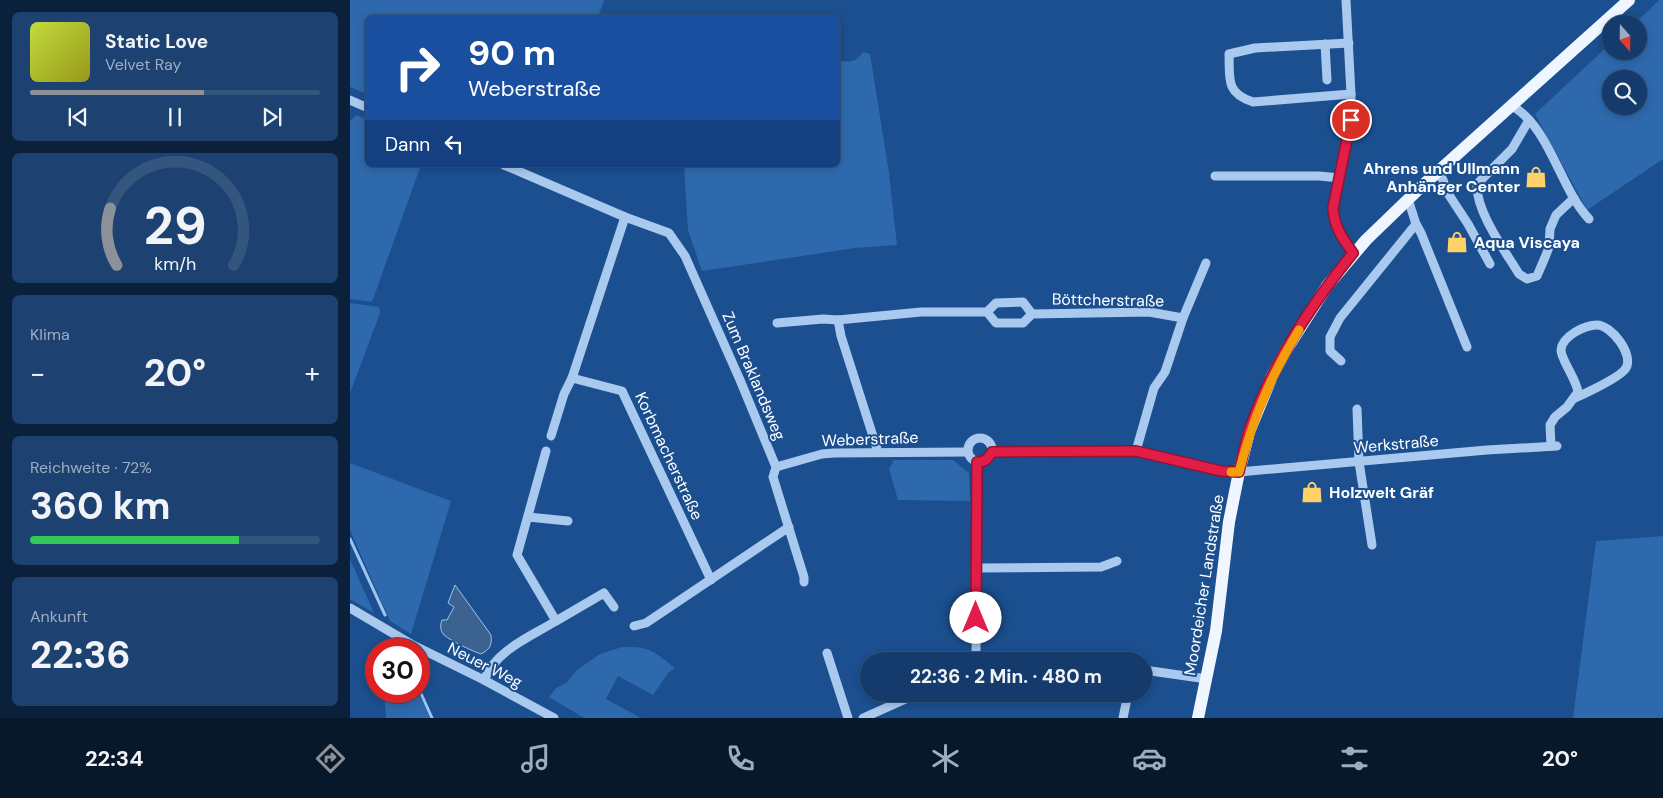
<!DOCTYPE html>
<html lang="de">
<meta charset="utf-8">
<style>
body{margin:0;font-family:"DM Sans",sans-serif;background:#1d4271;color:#f1f3f6;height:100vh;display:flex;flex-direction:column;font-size:19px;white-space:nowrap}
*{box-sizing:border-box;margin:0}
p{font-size:16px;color:#9dadc1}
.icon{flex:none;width:28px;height:28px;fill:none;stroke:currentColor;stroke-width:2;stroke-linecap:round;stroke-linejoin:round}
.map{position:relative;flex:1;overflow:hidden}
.details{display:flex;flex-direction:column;gap:12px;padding:12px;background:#0b203b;width:350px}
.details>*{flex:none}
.top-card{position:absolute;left:15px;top:15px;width:475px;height:152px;border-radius:8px;box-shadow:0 2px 8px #0003,0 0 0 1px #33557e;background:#1a4fa0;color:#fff;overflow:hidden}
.needle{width:32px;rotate:160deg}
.buttons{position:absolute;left:1252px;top:15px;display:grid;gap:10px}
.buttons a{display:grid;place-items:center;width:45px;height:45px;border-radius:50%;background:#143b6b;box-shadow:0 2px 8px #0003,0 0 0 1px #33557e;font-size:25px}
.speed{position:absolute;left:15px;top:638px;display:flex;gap:10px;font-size:25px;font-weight:700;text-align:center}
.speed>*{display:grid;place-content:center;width:65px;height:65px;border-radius:50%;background:#143b6b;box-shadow:0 2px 8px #0003,0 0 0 1px #33557e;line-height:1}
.speed .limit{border:8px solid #d22;background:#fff;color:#111}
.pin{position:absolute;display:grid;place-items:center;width:42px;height:42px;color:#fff;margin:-21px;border:2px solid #fff;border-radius:50%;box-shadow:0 1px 5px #0007}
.me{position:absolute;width:55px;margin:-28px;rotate:0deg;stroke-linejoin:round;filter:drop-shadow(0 0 4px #0008)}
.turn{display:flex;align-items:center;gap:18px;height:105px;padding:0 20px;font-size:22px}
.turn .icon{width:65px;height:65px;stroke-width:2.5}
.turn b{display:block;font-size:35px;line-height:42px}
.then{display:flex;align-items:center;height:48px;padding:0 20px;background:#0003;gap:10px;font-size:19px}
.big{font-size:38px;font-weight:700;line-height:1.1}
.details .widget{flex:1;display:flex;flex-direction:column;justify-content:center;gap:8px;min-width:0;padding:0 18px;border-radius:8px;background:#1d4271}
.details .dial{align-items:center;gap:0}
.dial svg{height:130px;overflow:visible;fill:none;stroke:#33557e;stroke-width:7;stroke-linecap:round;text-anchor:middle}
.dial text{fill:#f1f3f6;stroke:none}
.song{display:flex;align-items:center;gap:15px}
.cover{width:60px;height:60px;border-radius:8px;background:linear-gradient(135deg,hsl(70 70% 55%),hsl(60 70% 35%))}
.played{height:5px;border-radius:2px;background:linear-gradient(90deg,#8c9099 60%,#33557e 60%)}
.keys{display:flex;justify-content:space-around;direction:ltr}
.heat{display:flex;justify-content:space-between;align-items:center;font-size:28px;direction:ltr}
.charge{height:8px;border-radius:4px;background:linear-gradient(90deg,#34c759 72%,#33557e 0)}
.trip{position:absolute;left:510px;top:652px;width:292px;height:50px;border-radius:25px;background:#143b6b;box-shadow:0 2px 8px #0003,0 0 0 1px #33557e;font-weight:700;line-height:50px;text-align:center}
.tab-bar{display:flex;height:80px;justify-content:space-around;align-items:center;background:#08182b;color:#9dadc1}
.tab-bar .icon{width:35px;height:35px}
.tab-bar .selected{color:#8c9099}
.tab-bar b{font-size:22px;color:#f1f3f6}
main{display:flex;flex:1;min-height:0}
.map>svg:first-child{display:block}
</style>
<main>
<section class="details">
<div class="widget">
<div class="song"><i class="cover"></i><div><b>Static Love</b><p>Velvet Ray</p></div></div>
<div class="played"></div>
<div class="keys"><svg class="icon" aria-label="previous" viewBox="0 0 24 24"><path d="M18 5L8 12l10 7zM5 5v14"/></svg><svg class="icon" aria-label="pause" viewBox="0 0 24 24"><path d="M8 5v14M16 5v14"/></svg><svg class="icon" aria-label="next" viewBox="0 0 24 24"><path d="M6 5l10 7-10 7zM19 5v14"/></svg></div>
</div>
<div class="widget dial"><svg viewBox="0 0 100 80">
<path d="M14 69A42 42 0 1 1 86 69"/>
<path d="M14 69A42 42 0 0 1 10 34" stroke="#8c9099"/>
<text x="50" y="56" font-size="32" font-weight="700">29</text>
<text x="50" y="72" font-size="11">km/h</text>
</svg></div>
<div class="widget"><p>Klima</p>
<div class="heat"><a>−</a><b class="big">20°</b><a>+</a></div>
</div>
<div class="widget"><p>Reichweite · 72%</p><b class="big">360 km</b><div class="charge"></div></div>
<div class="widget"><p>Ankunft</p><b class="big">22:36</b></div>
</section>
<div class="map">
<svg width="1313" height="718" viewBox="0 0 1313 718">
<rect width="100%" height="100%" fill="#1b4f8f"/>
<g fill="#2e69ad" fill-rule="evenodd">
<polygon points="0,0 254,0 248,17 18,18 17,94 0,87"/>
<path d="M1309,0H1313V159L1237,210L1185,114L1261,43V51H1289V24H1282L1294,15ZM1261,79H1289V106H1261Z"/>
<path d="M513,52L520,54L539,173L547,245L505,248L352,271L338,230L334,165H488V61C500,62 505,63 513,52Z"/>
<polygon points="7,115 17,120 18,165 71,165 22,302 0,299 0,121"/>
<polygon points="0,303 29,307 30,313 0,393"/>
<polygon points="544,460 603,460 619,473 620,501 548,500 539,469"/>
<polygon points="0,463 101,501 61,634 40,621 0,530"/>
<polygon points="1313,536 1313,718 1223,718 1246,541"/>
<polygon points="0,559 24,613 0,599"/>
<path d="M272,647C299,646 304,651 325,668L318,673L303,695L268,676L256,699L291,718H234L199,697L206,688L216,683L227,670L250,654Z"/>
<polygon points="34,691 67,691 80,718 36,718"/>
</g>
<path fill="#3c6290" stroke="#9cc4f0" d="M105,585L141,635C142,646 140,649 131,654C122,651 101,641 94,635C90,631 90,625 92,620H97L104,607L98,603Z"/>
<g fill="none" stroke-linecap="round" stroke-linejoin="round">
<g stroke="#9cc4f0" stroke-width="3">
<polyline points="0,539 35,615"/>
<polyline points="69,689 82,718"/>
</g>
<g stroke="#a9c9ee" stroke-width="9">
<path d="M996,0L1001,94V119L983,208C984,228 992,238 1003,253"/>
<path d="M999,43L905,48L879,54C880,78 875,93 903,102L1001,94"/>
<polyline points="975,44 977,80"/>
<polyline points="0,100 18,108"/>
<path d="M1162,106C1200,127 1210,189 1239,219"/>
<path d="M1179,120L1162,149L1127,184C1125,210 1155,251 1169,274L1177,279L1187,276L1196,255L1199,247L1200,229L1206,215L1224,198"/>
<polyline points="154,165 275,217 319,233 335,256 390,380 426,467 423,477 454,577 454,582"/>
<polyline points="1088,172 1093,180 1097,192 1118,224 1140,264"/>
<polyline points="865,176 969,176 990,178"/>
<polyline points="1066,224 1071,233 1117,347"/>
<polyline points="637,312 646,323 673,323 682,314 799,312 833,318"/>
<polyline points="488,320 491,336 528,452"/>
<polyline points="427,323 473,319 488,320 571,312 637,312 646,303 673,302 682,314"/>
<polyline points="991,361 980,351 980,337 990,318 1066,224 1058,199"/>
<polyline points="222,378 272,391 361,580"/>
<polyline points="1007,409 1009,462 1022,545"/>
<polyline points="201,436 214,394 222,378 275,217"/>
<circle cx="630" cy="450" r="12"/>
<path d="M1201,446L1200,425L1205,417L1217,407L1228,392C1226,378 1211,360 1211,350C1212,336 1235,325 1247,325C1261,325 1284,354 1276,368C1271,377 1234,394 1223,399"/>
<polyline points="786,451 804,388 815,372 833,318 856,263"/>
<polyline points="642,452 786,451 871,471 889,472 1137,450 1207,446"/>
<polyline points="426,467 472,454 484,453 617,452"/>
<polyline points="178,517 218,521"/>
<polyline points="627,568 751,567 767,561"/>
<polyline points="0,608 61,644 134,680 204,718"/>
<polyline points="206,621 254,593 264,607"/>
<polyline points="284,626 296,623 439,527"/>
<polyline points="477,653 498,718"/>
<polyline points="624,661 626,654 627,462"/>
<polyline points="794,670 857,679"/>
<path d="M134,680C146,650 180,637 206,621L167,555L196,451"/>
<polyline points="513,718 567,694"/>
<polyline points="773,718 778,694"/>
</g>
<polyline stroke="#f0f6ff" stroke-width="12" points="848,718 866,631 879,522 889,472 899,432 922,376 936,350 977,286 1016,240 1073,185 1279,0"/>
</g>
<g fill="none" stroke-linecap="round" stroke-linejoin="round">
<g stroke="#92132f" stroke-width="12">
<path id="route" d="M626,618L627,462C635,462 638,459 642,452L786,451L871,471L889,472C892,459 895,444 899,431C921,366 960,306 1003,253C993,239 984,227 983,208L1001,120"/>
</g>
<use href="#route" stroke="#e11d48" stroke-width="9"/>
<path stroke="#f59e0b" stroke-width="9" d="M881,472H889C903,418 920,377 949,330"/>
</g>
<defs>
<g id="shop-bare" transform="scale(1.725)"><path d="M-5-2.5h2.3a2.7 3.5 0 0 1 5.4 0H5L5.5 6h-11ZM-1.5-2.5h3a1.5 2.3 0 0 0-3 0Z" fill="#ffd166" stroke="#1b4f8f" stroke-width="2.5" paint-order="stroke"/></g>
</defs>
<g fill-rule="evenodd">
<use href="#shop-bare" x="1186" y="177"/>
<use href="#shop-bare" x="1107" y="242"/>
<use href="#shop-bare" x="962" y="492"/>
</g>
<g text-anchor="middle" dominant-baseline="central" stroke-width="4" stroke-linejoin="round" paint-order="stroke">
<g font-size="16" font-weight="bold" fill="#fff" stroke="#1b4f8f" text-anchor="start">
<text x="1170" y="168" text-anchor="end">Ahrens und Ullmann<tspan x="1170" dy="18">Anhänger Center</tspan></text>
<text x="1124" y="242">Aqua Viscaya</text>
<text x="979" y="492">Holzwelt Gräf</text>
</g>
<g font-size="16" fill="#fff" stroke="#1b4f8f">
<text transform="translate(758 300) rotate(1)">Böttcherstraße</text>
<text transform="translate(404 376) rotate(67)">Zum Braklandsweg</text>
<text transform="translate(520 439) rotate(-2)">Weberstraße</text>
<text transform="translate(1046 444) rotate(-5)">Werkstraße</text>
<text transform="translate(319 456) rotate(65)">Korbmacherstraße</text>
<text transform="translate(854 585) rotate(-81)">Moordeicher Landstraße</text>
<text transform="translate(135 665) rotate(27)">Neuer Weg</text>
</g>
</g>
</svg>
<div class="buttons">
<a><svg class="needle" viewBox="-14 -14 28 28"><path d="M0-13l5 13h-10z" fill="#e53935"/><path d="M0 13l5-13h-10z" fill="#9dadc1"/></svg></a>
<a><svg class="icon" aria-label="search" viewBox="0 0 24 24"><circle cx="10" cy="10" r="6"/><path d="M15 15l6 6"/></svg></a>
</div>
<div class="speed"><div class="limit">30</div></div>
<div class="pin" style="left:1001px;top:120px;background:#d93025"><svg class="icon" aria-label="arrive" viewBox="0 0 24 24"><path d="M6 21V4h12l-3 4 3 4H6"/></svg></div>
<svg class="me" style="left:626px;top:618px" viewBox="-20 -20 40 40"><circle r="19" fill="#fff"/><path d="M0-13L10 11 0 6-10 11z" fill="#e11d48"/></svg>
<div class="trip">22:36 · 2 Min. · 480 m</div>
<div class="top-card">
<div class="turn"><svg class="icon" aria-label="right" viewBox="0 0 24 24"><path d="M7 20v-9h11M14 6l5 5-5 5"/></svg><div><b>90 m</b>Weberstraße</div></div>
<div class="then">Dann<svg class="icon" aria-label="left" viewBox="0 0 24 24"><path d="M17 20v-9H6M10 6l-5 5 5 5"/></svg></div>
</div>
</div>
</main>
<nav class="tab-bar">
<b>22:34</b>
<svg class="icon selected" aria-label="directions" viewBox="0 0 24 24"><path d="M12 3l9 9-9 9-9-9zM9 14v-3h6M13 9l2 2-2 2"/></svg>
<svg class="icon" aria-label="music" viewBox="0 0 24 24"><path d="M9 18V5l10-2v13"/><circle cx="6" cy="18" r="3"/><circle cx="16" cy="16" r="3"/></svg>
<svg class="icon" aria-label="phone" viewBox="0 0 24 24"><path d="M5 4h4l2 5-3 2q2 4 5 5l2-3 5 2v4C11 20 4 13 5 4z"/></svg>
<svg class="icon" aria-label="climate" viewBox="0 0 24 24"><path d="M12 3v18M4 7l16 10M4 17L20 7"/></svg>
<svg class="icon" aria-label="car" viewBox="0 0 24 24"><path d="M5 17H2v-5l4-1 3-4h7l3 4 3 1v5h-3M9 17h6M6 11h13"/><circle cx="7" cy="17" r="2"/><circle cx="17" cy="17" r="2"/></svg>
<svg class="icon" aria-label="filters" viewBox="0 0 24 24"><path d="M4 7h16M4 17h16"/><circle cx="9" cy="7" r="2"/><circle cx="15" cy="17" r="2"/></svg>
<b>20°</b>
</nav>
